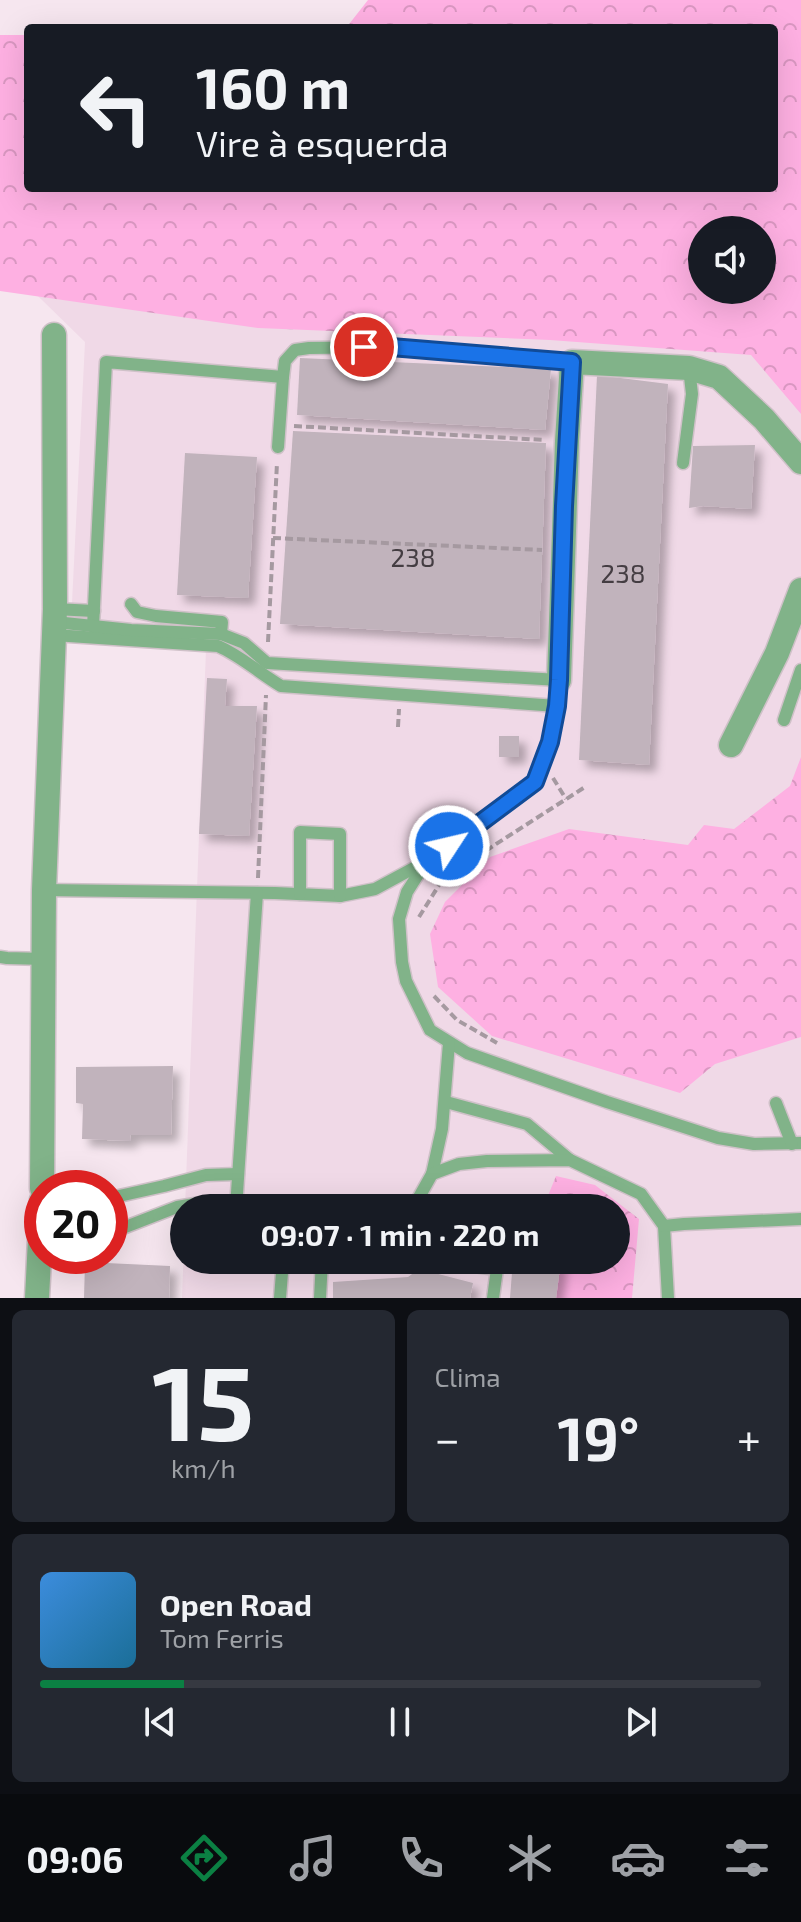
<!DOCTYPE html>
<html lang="pt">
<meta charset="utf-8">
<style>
body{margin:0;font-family:"Exo 2",sans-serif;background:#242831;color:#f1f3f6;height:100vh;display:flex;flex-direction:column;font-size:30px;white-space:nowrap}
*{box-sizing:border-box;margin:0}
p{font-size:26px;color:#9ea1a6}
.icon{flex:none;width:44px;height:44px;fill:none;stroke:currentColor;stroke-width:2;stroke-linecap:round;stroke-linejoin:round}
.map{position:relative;height:1298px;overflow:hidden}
.details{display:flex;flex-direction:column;gap:12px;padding:12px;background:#0d0f14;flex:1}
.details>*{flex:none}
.top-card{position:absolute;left:24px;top:24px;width:754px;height:168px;border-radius:8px;box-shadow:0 8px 32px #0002;background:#171b24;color:#f1f3f6;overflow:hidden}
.fabs{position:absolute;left:688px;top:216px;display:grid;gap:16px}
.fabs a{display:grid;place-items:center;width:88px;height:88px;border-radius:50%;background:#171b24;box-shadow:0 8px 32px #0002;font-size:40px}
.speed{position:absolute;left:24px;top:1170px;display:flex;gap:16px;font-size:40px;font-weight:700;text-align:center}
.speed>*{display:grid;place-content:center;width:104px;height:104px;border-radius:50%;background:#171b24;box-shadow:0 8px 32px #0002;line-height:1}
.speed .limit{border:12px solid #d22;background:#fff;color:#111}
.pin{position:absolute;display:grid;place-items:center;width:68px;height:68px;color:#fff;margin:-34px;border:4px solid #fff;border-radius:50%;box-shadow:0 2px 8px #0007}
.me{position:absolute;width:88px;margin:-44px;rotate:55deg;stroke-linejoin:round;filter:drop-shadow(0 0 6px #0008)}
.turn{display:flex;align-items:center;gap:28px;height:168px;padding:0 40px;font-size:36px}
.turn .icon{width:104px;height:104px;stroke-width:2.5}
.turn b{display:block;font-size:56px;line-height:68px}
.big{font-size:60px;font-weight:700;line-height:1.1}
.details .card{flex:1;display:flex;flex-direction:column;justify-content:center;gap:12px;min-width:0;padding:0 28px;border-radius:12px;background:#242831}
.details .dial{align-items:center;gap:0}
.dial b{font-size:104px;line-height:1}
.song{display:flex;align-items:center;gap:24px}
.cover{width:96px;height:96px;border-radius:12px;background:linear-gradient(135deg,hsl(210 70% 55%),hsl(200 70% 35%))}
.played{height:8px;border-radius:4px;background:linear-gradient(90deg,#0b8043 20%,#363941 20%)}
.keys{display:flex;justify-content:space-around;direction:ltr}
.heat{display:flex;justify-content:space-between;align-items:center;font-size:44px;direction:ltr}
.details .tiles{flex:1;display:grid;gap:12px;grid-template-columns:1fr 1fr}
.card:last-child{grid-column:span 2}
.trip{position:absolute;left:170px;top:1194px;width:460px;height:80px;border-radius:40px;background:#171b24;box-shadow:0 8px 32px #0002;font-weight:700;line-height:80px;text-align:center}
.tabs{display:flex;height:128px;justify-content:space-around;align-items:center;background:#090b0e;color:#9ea1a6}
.tabs .icon{width:56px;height:56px}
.tabs .selected{color:#0b8043}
.tabs b{font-size:36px;color:#f1f3f6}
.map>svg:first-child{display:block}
</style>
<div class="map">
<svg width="801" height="1298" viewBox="0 0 801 1298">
<defs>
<pattern id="forest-crowns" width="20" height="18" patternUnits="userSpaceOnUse" patternTransform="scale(2)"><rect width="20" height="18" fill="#feb0e2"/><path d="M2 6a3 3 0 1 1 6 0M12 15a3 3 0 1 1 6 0" fill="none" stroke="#d997c1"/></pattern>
<filter id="shadow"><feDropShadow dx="7" dy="7" stdDeviation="4" flood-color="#0004"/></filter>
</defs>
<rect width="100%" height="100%" fill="#f6e6ef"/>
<polygon fill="#f0d9e7" points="0,68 28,188 702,290 801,311 801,1298 182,1298 184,1245 184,1260 616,1260 616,1208 185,1208 206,649 70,643 85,342 0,259"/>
<g fill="url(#forest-crowns)" fill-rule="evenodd">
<path d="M368,0H801V414L751,355L550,340L258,328L0,291V35H28V188H774V28H346ZM702,230H762V290H702Z"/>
<polygon points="801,757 801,1037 715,1064 680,1093 492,1036 438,987 430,934 445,902 490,857 569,829 688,845 704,825 734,829 790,786"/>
<polygon points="556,1176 595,1185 639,1219 632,1298 556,1298 561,1260 616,1260 616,1208 543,1208"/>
</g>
<g fill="#c1b3bc" filter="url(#shadow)">
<polygon points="300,358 551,369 545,430 297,415"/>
<polygon points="597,375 668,384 649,765 579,760"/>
<polygon points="293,431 546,443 539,639 280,624"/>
<polygon points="755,445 751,509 703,506 689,508 693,446"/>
<polygon points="185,453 257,457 248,598 177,595"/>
<polygon points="207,678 227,679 225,706 257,706 249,836 199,834"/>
<rect x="499" y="736" width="20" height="21"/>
<polygon points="173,1066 171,1135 130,1135 131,1141 82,1139 83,1104 76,1103 76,1067"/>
<polygon points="513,1260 561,1260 556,1298 510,1298"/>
<polygon points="85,1262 170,1266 169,1298 84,1298"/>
<polygon points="419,1269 473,1283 470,1298 333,1298 333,1282 408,1277"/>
</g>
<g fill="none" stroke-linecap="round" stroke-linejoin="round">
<g stroke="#cfc1c8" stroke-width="15">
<g id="service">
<polyline points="283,377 285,361 295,350 309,348 391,347 572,362"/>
<polyline points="683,463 692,394 689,368"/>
<polyline points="131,604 137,612 156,616 222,622 221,634"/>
<polyline points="55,609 94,611"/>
<polyline points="93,627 106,362 283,377 278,447"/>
<path d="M54,635L218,646C241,656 259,673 281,686L557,706"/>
<polyline points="784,720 801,670"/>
<polyline points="424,865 407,892 399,919 402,962 406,981 430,1030 467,1053 607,1102 718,1138 754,1144 801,1143"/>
<polyline points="44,890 275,893 340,896 375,889 425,862 473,830 535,782 550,742 557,706 559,680 267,663 244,643 221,634 131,630 55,622"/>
<polyline points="300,894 300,832 340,834 340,896"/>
<polyline points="0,957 7,958 44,959"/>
<polyline points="446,1102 527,1124 570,1160"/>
<polyline points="776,1103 792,1144"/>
<polyline points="432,1174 442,1129 449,1043"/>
<polyline points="110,1198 164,1186 206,1175 238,1174"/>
<polyline points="236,1208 257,893"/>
<polyline points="405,1208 418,1199 432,1174 459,1164 487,1161 570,1160 641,1194 664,1226 668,1298"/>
<polyline points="664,1226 684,1224 801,1219"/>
<polyline points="110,1233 177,1207 201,1203 229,1208"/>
<polyline points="428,1260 497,1269 493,1298"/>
<polyline points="280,1298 283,1260"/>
<polyline points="320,1298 322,1260"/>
</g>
</g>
<g stroke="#cfc1c8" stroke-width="27">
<g id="minor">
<polyline points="559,680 567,441 572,362 689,368 719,377 764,419 801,462"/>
<polyline points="731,745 777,653 801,590"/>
<polyline points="42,1188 44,890 55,609 54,335"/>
<polyline points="37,1298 42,1200"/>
</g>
</g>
<g stroke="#a599a0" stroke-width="4" stroke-dasharray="8 4" stroke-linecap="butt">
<polyline points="294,426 545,440"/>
<polyline points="273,538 542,550"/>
<polyline points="268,642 277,463"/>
<polyline points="398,727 399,709"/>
<polyline points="553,778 566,799"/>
<polyline points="258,878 266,695"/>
<polyline points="419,917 441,882 493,846 585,787"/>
<polyline points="434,996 457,1020 497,1043"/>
</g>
<use href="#service" stroke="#81b389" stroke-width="12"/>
<use href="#minor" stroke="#81b389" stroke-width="24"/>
</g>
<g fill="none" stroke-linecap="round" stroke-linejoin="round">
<g stroke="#114b97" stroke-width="20">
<polyline id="route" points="364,347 391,347 572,362 564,506 559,680 557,706 550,742 535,782 449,846"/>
</g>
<use href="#route" stroke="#1a73e8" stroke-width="14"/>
</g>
<g text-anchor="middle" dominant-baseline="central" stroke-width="6" stroke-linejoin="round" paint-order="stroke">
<g font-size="26" fill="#443d42">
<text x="413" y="556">238</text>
<text x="623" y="572">238</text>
</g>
</g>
</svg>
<div class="fabs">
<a><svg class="icon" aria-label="sound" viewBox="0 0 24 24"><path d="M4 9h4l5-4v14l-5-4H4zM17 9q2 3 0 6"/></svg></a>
</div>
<div class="speed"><div class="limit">20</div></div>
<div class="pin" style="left:364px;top:347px;background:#d93025"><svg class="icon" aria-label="arrive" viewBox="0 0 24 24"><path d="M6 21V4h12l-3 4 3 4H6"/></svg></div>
<svg class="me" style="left:449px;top:846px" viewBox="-20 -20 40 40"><circle r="17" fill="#1a73e8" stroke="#fff" stroke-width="3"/><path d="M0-11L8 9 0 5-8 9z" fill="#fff"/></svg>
<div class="trip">09:07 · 1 min · 220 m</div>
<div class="top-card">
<div class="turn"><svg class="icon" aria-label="left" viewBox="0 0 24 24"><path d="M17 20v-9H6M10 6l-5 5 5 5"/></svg><div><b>160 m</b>Vire à esquerda</div></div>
</div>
</div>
<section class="details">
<div class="tiles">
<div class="card dial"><b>15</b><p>km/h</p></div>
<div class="card"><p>Clima</p>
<div class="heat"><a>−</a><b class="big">19°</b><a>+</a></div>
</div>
<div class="card">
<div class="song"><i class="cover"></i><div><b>Open Road</b><p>Tom Ferris</p></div></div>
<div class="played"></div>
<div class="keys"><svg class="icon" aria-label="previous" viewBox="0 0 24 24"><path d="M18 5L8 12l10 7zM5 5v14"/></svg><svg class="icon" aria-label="pause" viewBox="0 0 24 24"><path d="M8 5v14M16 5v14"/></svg><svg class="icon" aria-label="next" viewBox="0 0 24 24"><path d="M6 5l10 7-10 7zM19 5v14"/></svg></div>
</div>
</div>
</section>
<nav class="tabs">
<b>09:06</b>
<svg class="icon selected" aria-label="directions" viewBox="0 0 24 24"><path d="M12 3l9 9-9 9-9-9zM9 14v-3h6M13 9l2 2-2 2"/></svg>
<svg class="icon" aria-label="music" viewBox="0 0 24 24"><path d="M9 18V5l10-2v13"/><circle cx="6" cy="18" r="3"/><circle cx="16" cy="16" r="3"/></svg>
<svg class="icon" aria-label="phone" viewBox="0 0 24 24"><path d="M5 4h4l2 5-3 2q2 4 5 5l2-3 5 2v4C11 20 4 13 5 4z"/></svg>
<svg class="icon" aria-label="climate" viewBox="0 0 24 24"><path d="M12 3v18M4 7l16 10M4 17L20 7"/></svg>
<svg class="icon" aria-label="car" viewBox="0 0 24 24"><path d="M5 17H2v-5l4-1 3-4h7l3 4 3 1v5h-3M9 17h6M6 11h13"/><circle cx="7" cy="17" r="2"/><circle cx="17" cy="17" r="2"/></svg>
<svg class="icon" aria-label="filters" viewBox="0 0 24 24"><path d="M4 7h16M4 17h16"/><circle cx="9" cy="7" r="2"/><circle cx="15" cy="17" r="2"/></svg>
</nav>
